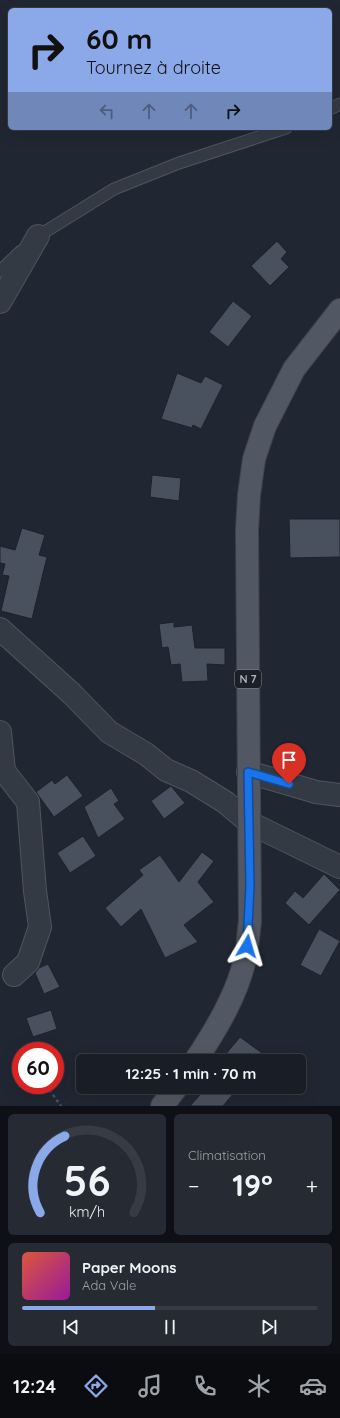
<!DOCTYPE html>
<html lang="fr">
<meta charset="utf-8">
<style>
body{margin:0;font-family:Quicksand,sans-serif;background:#262a32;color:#f1f3f6;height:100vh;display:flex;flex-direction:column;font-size:15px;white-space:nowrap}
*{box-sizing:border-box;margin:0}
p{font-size:13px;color:#9fa2a7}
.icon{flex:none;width:22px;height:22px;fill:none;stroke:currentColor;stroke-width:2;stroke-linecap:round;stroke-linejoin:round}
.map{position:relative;height:1106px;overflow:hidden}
.panel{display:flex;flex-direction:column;gap:8px;padding:8px;background:#0e1015;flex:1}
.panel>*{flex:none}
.guide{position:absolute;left:8px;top:8px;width:324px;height:122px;border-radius:6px;box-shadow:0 4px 16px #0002,0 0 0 1px #373b43;background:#8ba9e8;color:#111;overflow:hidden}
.speed{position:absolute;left:12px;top:1042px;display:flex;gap:8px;font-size:20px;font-weight:700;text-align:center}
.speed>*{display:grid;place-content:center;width:52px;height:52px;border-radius:50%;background:#191d26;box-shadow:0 4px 16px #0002,0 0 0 1px #373b43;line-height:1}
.speed .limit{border:6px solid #d22;background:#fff;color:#111}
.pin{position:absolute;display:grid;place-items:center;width:34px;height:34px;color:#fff;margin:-41px -17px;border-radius:50% 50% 50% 0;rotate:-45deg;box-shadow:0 0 4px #0007}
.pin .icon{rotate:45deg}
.me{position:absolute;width:44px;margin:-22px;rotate:7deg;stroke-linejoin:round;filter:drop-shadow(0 0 3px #0008)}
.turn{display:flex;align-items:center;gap:14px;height:84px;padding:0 12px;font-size:18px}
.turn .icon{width:52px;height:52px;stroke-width:2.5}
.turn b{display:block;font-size:28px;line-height:34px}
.lanes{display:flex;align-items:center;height:38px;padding:0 12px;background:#0003;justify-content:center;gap:20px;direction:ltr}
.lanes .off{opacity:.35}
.big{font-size:30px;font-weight:800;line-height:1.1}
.panel .card{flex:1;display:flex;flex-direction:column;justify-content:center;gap:6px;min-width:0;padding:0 14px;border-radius:6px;background:#262a32}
.panel .dial{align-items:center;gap:0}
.dial svg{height:104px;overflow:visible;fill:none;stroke:#373b43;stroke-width:7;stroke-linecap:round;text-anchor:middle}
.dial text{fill:#f1f3f6;stroke:none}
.song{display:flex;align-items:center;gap:12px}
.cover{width:48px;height:48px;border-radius:6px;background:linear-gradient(135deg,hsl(10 70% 55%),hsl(300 70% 35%))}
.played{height:4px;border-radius:2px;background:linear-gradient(90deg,#8ba9e8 45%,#373b43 45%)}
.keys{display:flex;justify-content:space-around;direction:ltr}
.heat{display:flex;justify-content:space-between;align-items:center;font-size:22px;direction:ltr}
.panel .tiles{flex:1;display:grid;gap:8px;grid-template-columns:1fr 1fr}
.card:last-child{grid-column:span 2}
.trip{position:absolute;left:76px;top:1054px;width:230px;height:40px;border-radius:6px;background:#191d26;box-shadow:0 4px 16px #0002,0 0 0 1px #373b43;font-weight:800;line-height:40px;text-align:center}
.dock{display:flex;height:64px;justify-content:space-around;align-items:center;background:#0a0c0f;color:#9fa2a7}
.dock .icon{width:28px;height:28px}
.dock .on{color:#8ba9e8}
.dock b{font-size:18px;color:#f1f3f6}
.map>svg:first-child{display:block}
</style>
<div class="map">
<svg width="340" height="1106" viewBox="0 0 340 1106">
<rect width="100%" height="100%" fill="#212732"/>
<g fill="#4a515e" stroke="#1c212a">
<polygon points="277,241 287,252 281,259 289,267 270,286 251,266"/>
<polygon points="233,301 252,316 228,347 209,332"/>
<polygon points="177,373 201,383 205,376 223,385 201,429 193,425 192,428 161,419"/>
<polygon points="152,475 181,478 179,501 150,497"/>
<polygon points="289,519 340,519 340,557 290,558"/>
<polygon points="22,528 45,535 39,555 47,557 32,619 1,611 9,576 2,575 5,564 0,563 0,546 15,550"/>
<polygon points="174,622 174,627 192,625 195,648 225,648 225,665 207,664 208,681 182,682 180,664 171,665 168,647 162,648 159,624"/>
<polygon points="67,775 83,796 54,817 36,792 52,780 55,784"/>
<polygon points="171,786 185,803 164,819 151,801"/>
<polygon points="111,788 119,801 114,804 125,819 98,838 84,807"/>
<polygon points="83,836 96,856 70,873 57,853"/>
<polygon points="202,852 214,861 198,882 214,902 184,925 198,942 165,958 141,909 121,927 105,908 143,875 139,870 160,855 179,882"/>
<polygon points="324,874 340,890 309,925 285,903 295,891 303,898"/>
<polygon points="319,929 340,941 321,976 300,965"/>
<polygon points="48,964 60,987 44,994 35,973 39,968"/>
<polygon points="51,1010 57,1029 33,1037 26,1018"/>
<polygon points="240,1037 262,1053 256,1061 220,1061"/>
<polygon points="207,1087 239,1087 223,1106 190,1106"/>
</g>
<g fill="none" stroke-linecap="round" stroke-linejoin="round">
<g stroke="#4f545e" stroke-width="13">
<g id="lane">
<polyline points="330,109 340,104"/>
<polyline points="35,238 114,189 179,163 286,128"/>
<polyline points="0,271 21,251"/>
</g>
</g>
<g stroke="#4f545e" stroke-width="24">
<g id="street">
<polyline points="0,302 38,236"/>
<polyline points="0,629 72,694 109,732 146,754 166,770 191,781 225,802 250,823 340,867"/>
<polyline points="0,732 4,771 28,802 35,891 40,927 28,962 14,975"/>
<polyline points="248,772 316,792 340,795"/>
</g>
</g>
<g stroke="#3e434d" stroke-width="24">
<g id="primary">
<path d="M195,1061C216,1030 237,995 245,959C248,947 248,934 250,922L247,530L249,495L254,459L265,426L294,369L340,310"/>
<polyline points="162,1106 177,1087"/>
</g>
</g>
<polyline stroke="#455255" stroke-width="2.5" stroke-dasharray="3 3" stroke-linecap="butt" points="46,1085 61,1106"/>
<use href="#lane" stroke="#343a43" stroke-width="11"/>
<use href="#street" stroke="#343a43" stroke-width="22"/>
<use href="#primary" stroke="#525863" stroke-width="22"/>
</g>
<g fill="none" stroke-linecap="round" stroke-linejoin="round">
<g stroke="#114b97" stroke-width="10">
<polyline id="route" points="247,946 250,886 248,772 289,784"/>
</g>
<use href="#route" stroke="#1a73e8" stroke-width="7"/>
</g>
<g text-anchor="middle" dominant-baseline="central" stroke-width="4" stroke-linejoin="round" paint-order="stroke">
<rect fill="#1a1f28" stroke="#828792" stroke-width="1" x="235" y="670" width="26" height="18" rx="3"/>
<g font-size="11" font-weight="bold" fill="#aeb4c0">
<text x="248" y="679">N 7</text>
</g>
</g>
</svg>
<div class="speed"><div class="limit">60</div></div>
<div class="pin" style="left:289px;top:784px;background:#d93025"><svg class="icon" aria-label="arrive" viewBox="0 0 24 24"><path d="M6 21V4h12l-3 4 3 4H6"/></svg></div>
<svg class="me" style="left:247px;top:946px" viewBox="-20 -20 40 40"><path d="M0-17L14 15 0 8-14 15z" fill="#1a73e8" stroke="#fff" stroke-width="4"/></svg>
<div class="trip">12:25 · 1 min · 70 m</div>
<div class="guide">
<div class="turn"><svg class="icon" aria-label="right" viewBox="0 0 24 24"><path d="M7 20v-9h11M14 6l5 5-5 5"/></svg><div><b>60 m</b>Tournez à droite</div></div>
<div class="lanes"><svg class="icon off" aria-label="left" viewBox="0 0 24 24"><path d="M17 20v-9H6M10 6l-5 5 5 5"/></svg><svg class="icon off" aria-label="ahead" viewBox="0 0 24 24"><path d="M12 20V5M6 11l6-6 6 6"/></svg><svg class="icon off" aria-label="ahead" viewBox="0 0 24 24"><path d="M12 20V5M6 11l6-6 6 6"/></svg><svg class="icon" aria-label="right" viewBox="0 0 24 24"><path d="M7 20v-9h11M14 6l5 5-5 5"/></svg></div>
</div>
</div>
<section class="panel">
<div class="tiles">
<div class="card dial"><svg viewBox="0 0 100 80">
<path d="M14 69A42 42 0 1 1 86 69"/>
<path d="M14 69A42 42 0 0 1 33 10" stroke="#8ba9e8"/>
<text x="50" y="56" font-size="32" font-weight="700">56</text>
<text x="50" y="72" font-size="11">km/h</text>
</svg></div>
<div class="card"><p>Climatisation</p>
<div class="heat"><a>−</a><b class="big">19°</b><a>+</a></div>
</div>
<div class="card">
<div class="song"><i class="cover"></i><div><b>Paper Moons</b><p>Ada Vale</p></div></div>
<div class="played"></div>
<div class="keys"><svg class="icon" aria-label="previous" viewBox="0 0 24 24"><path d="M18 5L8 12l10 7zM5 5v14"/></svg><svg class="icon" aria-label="pause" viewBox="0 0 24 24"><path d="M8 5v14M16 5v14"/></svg><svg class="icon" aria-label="next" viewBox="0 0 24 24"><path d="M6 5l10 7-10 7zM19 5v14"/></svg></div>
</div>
</div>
</section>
<nav class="dock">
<b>12:24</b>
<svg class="icon on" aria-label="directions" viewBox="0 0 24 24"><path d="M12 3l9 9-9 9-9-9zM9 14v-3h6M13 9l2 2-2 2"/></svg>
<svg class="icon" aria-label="music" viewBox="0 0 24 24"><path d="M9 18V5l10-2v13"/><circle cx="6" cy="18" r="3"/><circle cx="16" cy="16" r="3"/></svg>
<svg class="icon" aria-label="phone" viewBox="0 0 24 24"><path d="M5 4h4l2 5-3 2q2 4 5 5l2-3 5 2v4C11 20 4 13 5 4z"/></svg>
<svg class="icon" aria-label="climate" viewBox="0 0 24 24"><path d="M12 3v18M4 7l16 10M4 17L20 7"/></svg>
<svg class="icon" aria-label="car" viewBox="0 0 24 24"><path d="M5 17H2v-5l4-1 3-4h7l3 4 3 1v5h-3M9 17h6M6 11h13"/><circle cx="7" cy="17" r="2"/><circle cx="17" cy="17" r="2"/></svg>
</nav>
